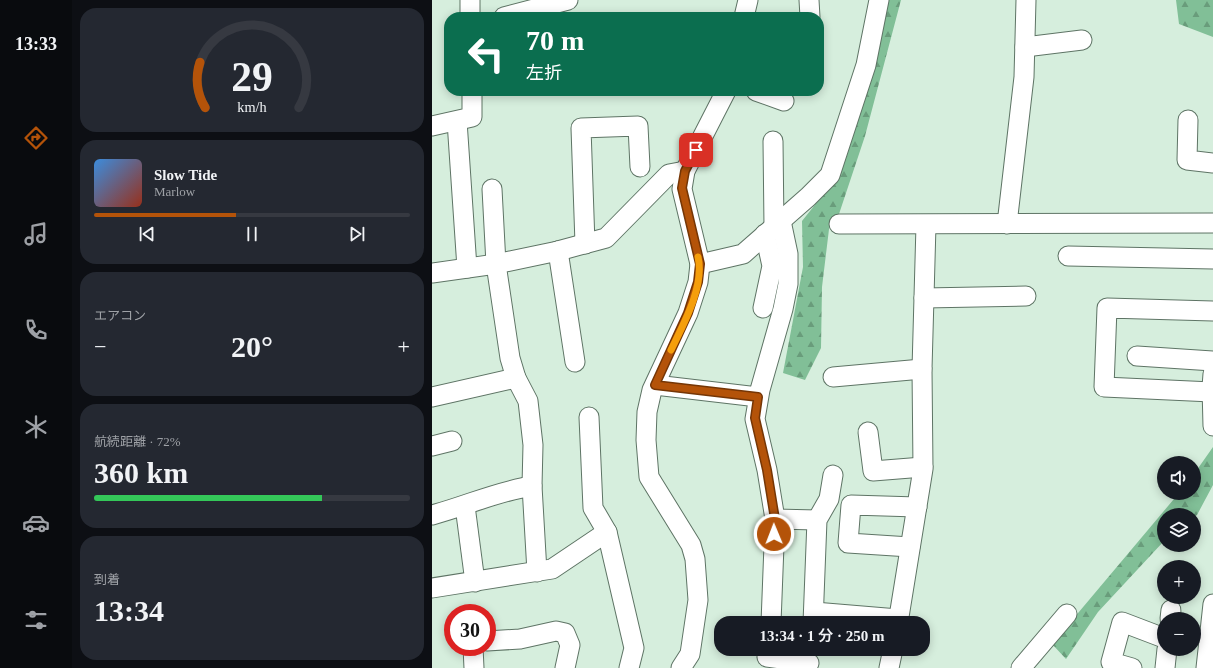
<!DOCTYPE html>
<html lang="ja">
<meta charset="utf-8">
<style>
body{margin:0;font-family:"Times New Roman","Noto Sans JP",serif;background:#242831;color:#f1f3f6;height:100vh;display:flex;flex-direction:column;font-size:15px;white-space:nowrap}
*{box-sizing:border-box;margin:0}
p{font-size:13px;color:#9ea1a6}
.icon{flex:none;width:22px;height:22px;fill:none;stroke:currentColor;stroke-width:2;stroke-linecap:round;stroke-linejoin:round}
.map{position:relative;flex:1;overflow:hidden}
.drawer{display:flex;flex-direction:column;gap:8px;padding:8px;background:#0d0f14;width:360px}
.drawer>*{flex:none}
.top-card{position:absolute;left:12px;top:12px;width:380px;height:84px;border-radius:16px;box-shadow:0 2px 10px #0003;background:#0b6e4f;color:#fff;overflow:hidden}
.buttons{position:absolute;left:725px;top:456px;display:grid;gap:8px}
.buttons a{display:grid;place-items:center;width:44px;height:44px;border-radius:50%;background:#171b24;box-shadow:0 2px 10px #0003;font-size:20px}
.speed{position:absolute;left:12px;top:604px;display:flex;gap:8px;font-size:20px;font-weight:700;text-align:center}
.speed>*{display:grid;place-content:center;width:52px;height:52px;border-radius:50%;background:#171b24;box-shadow:0 2px 10px #0003;line-height:1}
.speed .limit{border:6px solid #d22;background:#fff;color:#111}
.pin{position:absolute;display:grid;place-items:center;width:34px;height:34px;color:#fff;margin:-17px;border-radius:8px;box-shadow:0 2px 6px #0006}
.me{position:absolute;width:44px;margin:-22px;rotate:359deg;stroke-linejoin:round;filter:drop-shadow(0 0 3px #0008)}
.turn{display:flex;align-items:center;gap:14px;height:84px;padding:0 16px;font-size:18px}
.turn .icon{width:52px;height:52px;stroke-width:2.5}
.turn b{display:block;font-size:28px;line-height:34px}
.big{font-size:30px;font-weight:600;line-height:1.1}
.drawer .tile{flex:1;display:flex;flex-direction:column;justify-content:center;gap:6px;min-width:0;padding:0 14px;border-radius:16px;background:#242831}
.drawer .dial{align-items:center;gap:0}
.dial svg{height:104px;overflow:visible;fill:none;stroke:#363941;stroke-width:7;stroke-linecap:round;text-anchor:middle}
.dial text{fill:#f1f3f6;stroke:none}
.song{display:flex;align-items:center;gap:12px}
.cover{width:48px;height:48px;border-radius:6px;background:linear-gradient(135deg,hsl(210 70% 55%),hsl(10 70% 35%))}
.played{height:4px;border-radius:2px;background:linear-gradient(90deg,#b45309 45%,#363941 45%)}
.keys{display:flex;justify-content:space-around;direction:ltr}
.heat{display:flex;justify-content:space-between;align-items:center;font-size:22px;direction:ltr}
.charge{height:6px;border-radius:3px;background:linear-gradient(90deg,#34c759 72%,#363941 0)}
.trip{position:absolute;left:282px;top:616px;width:216px;height:40px;border-radius:16px;background:#171b24;box-shadow:0 2px 10px #0003;font-weight:600;line-height:40px;text-align:center}
main{display:flex;flex:1;min-height:0}
.tab-bar{display:flex;flex-direction:column;width:72px;justify-content:space-around;align-items:center;background:#090b0e;color:#9ea1a6}
.tab-bar .icon{width:28px;height:28px}
.tab-bar .current{color:#b45309}
.tab-bar b{font-size:18px;color:#f1f3f6}
.map>svg:first-child{display:block}
</style>
<main>
<nav class="tab-bar">
<b>13:33</b>
<svg class="icon current" aria-label="directions" viewBox="0 0 24 24"><path d="M12 3l9 9-9 9-9-9zM9 14v-3h6M13 9l2 2-2 2"/></svg>
<svg class="icon" aria-label="music" viewBox="0 0 24 24"><path d="M9 18V5l10-2v13"/><circle cx="6" cy="18" r="3"/><circle cx="16" cy="16" r="3"/></svg>
<svg class="icon" aria-label="phone" viewBox="0 0 24 24"><path d="M5 4h4l2 5-3 2q2 4 5 5l2-3 5 2v4C11 20 4 13 5 4z"/></svg>
<svg class="icon" aria-label="climate" viewBox="0 0 24 24"><path d="M12 3v18M4 7l16 10M4 17L20 7"/></svg>
<svg class="icon" aria-label="car" viewBox="0 0 24 24"><path d="M5 17H2v-5l4-1 3-4h7l3 4 3 1v5h-3M9 17h6M6 11h13"/><circle cx="7" cy="17" r="2"/><circle cx="17" cy="17" r="2"/></svg>
<svg class="icon" aria-label="filters" viewBox="0 0 24 24"><path d="M4 7h16M4 17h16"/><circle cx="9" cy="7" r="2"/><circle cx="15" cy="17" r="2"/></svg>
</nav>
<section class="drawer">
<div class="tile dial"><svg viewBox="0 0 100 80">
<path d="M14 69A42 42 0 1 1 86 69"/>
<path d="M14 69A42 42 0 0 1 10 34" stroke="#b45309"/>
<text x="50" y="56" font-size="32" font-weight="700">29</text>
<text x="50" y="72" font-size="11">km/h</text>
</svg></div>
<div class="tile">
<div class="song"><i class="cover"></i><div><b>Slow Tide</b><p>Marlow</p></div></div>
<div class="played"></div>
<div class="keys"><svg class="icon" aria-label="previous" viewBox="0 0 24 24"><path d="M18 5L8 12l10 7zM5 5v14"/></svg><svg class="icon" aria-label="pause" viewBox="0 0 24 24"><path d="M8 5v14M16 5v14"/></svg><svg class="icon" aria-label="next" viewBox="0 0 24 24"><path d="M6 5l10 7-10 7zM19 5v14"/></svg></div>
</div>
<div class="tile"><p>エアコン</p>
<div class="heat"><a>−</a><b class="big">20°</b><a>+</a></div>
</div>
<div class="tile"><p>航続距離 · 72%</p><b class="big">360 km</b><div class="charge"></div></div>
<div class="tile"><p>到着</p><b class="big">13:34</b></div>
</section>
<div class="map">
<svg width="781" height="668" viewBox="0 0 781 668">
<defs>
<pattern id="forest-firs" width="22" height="20" patternUnits="userSpaceOnUse"><rect width="22" height="20" fill="#81bf97"/><path d="M5 1l3.5 6h-7zM16 11l3.5 6h-7z" fill="#699c7b"/></pattern>
</defs>
<rect width="100%" height="100%" fill="#d6eedd"/>
<g fill="url(#forest-firs)">
<polygon points="453,0 469,0 433,136 407,214 398,221 390,287 389,348 373,380 351,373 371,267 370,221 382,206 405,169"/>
<polygon points="744,0 781,0 781,37 747,24"/>
<polygon points="781,447 781,485 765,515 762,517 762,515 732,515 732,541 666,612 634,659 620,644 747,493 762,493 762,474"/>
</g>
<g fill="none" stroke-linecap="round" stroke-linejoin="round">
<g stroke="#5e7465" stroke-width="21">
<g id="minor">
<polyline points="38,0 38,17"/>
<polyline points="377,0 378,17"/>
<polyline points="72,17 136,0"/>
<polyline points="312,17 316,0"/>
<polyline points="593,47 650,40"/>
<polyline points="324,91 352,101"/>
<polyline points="756,120 755,160 781,163"/>
<polyline points="25,121 35,268"/>
<polyline points="0,126 40,117 40,91"/>
<polyline points="341,141 342,227"/>
<polyline points="60,189 64,264 78,358 84,378 96,401 101,445 100,486 105,572"/>
<polyline points="407,224 781,223"/>
<polyline points="575,224 592,77 594,0"/>
<polyline points="153,244 149,128 206,126 208,167"/>
<polyline points="126,251 143,362"/>
<polyline points="636,256 781,259"/>
<polyline points="268,264 311,254 376,197 398,175 434,65 447,0"/>
<polyline points="0,273 64,264 126,251 174,238 237,174 253,171"/>
<polyline points="492,298 594,296"/>
<polyline points="331,308 340,266 333,234"/>
<polyline points="705,356 781,361"/>
<polyline points="781,374 780,387 781,426"/>
<polyline points="401,377 490,369"/>
<polyline points="223,385 326,397"/>
<polyline points="780,392 672,387 675,308 781,311"/>
<polyline points="0,397 84,378"/>
<polyline points="157,417 161,508 175,532 202,648 197,668"/>
<polyline points="436,432 441,471 491,467"/>
<polyline points="0,446 20,441"/>
<polyline points="33,506 43,582"/>
<path d="M0,515C34,506 66,491 100,486"/>
<polyline points="343,519 385,520"/>
<polyline points="478,547 416,543 419,505 485,507"/>
<polyline points="0,588 120,569 175,532"/>
<polyline points="382,612 466,619"/>
<polyline points="738,619 739,610"/>
<polyline points="339,623 343,519 335,470 323,419 328,390 351,309 356,284 356,254 349,221"/>
<polyline points="381,623 385,520 397,499 401,475"/>
<polyline points="466,623 491,469 490,369 494,225"/>
<polyline points="55,641 88,639 124,631 133,633 138,645 133,668"/>
<polyline points="41,647 42,668"/>
<polyline points="335,657 377,663"/>
<polyline points="249,668 258,654 266,600 263,559 259,545 217,477 214,440 215,412 220,390 256,313 266,282 268,264 250,189 253,171 294,91"/>
<polyline points="457,668 461,649"/>
<polyline points="589,668 635,614"/>
<polyline points="700,668 679,662 690,622 732,638"/>
<polyline points="733,668 735,649"/>
<polyline points="774,668 781,604"/>
</g>
</g>
<use href="#minor" stroke="#fff" stroke-width="19"/>
</g>
<g fill="none" stroke-linecap="round" stroke-linejoin="round">
<g stroke="#753606" stroke-width="10">
<polyline id="route" points="264,150 253,171 250,188 268,264 266,282 256,313 223,385 326,397 323,418 335,470 343,519 342,534"/>
</g>
<use href="#route" stroke="#b45309" stroke-width="7"/>
<path stroke="#f59e0b" stroke-width="7" d="M239,350C251,325 273,286 266,257"/>
</g>
</svg>
<div class="buttons">
<a><svg class="icon" aria-label="sound" viewBox="0 0 24 24"><path d="M4 9h4l5-4v14l-5-4H4zM17 9q2 3 0 6"/></svg></a>
<a><svg class="icon" aria-label="layers" viewBox="0 0 24 24"><path d="M12 4l9 5-9 5-9-5zM3 14l9 5 9-5"/></svg></a>
<a>+</a>
<a>−</a>
</div>
<div class="speed"><div class="limit">30</div></div>
<div class="pin" style="left:264px;top:150px;background:#d93025"><svg class="icon" aria-label="arrive" viewBox="0 0 24 24"><path d="M6 21V4h12l-3 4 3 4H6"/></svg></div>
<svg class="me" style="left:342px;top:534px" viewBox="-20 -20 40 40"><circle r="17" fill="#b45309" stroke="#fff" stroke-width="3"/><path d="M0-11L8 9 0 5-8 9z" fill="#fff"/></svg>
<div class="trip">13:34 · 1 分 · 250 m</div>
<div class="top-card">
<div class="turn"><svg class="icon" aria-label="left" viewBox="0 0 24 24"><path d="M17 20v-9H6M10 6l-5 5 5 5"/></svg><div><b>70 m</b>左折</div></div>
</div>
</div>
</main>
